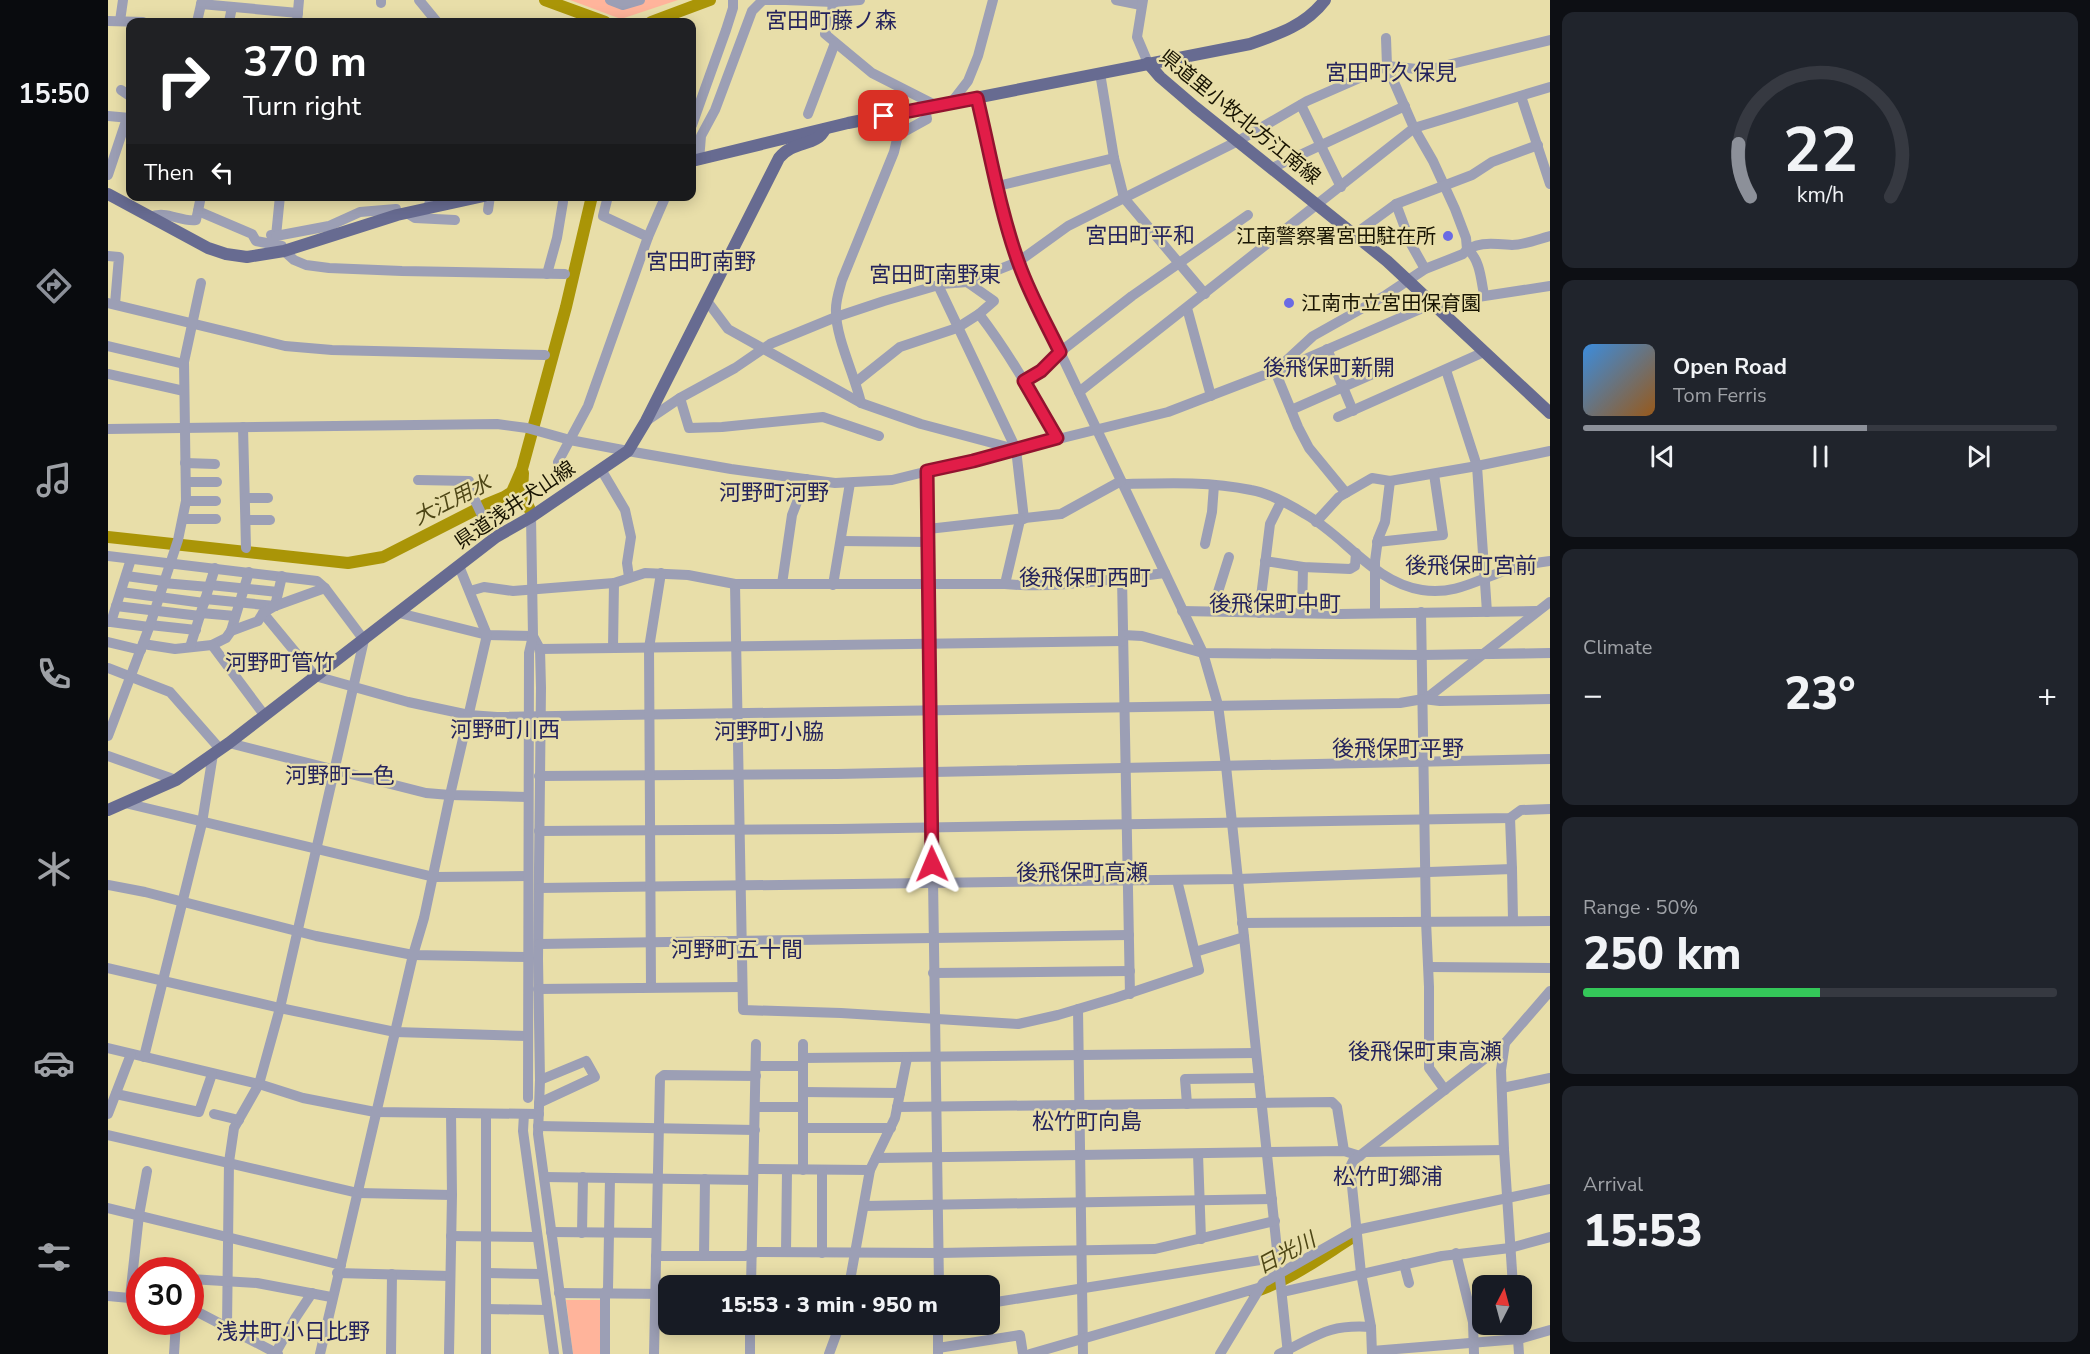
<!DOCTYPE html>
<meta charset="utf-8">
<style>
body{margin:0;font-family:"Nunito Sans","Noto Sans JP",sans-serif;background:#20242c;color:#f1f3f6;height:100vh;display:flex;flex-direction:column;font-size:22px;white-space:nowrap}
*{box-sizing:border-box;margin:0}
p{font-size:20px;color:#9ea1a6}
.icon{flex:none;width:33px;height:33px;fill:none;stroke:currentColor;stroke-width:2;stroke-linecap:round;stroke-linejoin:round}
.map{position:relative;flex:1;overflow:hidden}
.drawer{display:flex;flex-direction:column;gap:12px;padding:12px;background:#0d0f14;width:540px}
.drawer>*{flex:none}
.hud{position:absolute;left:18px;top:18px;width:570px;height:183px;border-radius:12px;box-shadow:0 3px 15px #0003;background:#202124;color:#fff;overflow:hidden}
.needle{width:39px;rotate:6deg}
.controls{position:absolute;left:1364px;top:1275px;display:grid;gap:12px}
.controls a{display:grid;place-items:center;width:60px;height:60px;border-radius:12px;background:#171b24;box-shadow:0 3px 15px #0003;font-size:30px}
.speed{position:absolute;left:18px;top:1257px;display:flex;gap:12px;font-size:30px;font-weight:700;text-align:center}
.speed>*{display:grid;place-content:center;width:78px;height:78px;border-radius:50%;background:#171b24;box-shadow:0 3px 15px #0003;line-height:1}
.speed .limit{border:9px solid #d22;background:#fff;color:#111}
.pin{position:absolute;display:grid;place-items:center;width:51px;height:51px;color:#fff;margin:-26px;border-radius:12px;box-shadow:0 3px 9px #0006}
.me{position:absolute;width:66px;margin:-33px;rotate:359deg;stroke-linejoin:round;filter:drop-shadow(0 0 4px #0008)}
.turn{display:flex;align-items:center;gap:21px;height:126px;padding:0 18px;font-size:27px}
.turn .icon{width:78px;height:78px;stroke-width:2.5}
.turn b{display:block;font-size:42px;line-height:51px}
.then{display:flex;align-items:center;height:57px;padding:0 18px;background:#0003;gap:12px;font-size:22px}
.big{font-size:45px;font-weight:800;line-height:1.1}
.drawer .widget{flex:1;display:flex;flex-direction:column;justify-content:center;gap:9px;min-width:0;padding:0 21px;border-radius:12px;background:#20242c}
.drawer .dial{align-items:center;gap:0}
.dial svg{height:156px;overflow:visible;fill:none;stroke:#363941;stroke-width:7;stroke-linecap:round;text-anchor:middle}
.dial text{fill:#f1f3f6;stroke:none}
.song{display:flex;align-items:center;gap:18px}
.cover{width:72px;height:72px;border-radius:9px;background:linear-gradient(135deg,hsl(210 70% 55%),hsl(30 70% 35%))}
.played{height:6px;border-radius:3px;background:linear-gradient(90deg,#8c9099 60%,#363941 60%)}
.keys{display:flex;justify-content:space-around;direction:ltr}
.heat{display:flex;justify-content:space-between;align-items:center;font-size:33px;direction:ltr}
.charge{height:9px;border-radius:4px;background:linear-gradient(90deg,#34c759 50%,#363941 0)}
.trip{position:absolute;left:550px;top:1275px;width:342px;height:60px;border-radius:12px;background:#171b24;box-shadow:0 3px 15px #0003;font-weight:800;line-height:60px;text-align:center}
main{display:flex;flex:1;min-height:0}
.tabs{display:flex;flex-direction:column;width:108px;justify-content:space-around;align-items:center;background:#090b0e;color:#9ea1a6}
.tabs .icon{width:42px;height:42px}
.tabs .current{color:#8c9099}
.tabs b{font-size:27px;color:#f1f3f6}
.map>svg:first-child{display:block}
</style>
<main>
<nav class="tabs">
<b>15:50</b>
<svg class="icon current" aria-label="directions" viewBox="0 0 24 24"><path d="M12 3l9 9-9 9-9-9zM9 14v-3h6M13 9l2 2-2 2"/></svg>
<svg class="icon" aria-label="music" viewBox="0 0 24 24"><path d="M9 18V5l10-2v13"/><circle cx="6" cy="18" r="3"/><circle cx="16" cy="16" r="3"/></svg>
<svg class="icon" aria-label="phone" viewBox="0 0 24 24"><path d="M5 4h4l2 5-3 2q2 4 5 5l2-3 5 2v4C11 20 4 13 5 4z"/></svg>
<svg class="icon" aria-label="climate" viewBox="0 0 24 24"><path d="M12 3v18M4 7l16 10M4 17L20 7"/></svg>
<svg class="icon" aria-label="car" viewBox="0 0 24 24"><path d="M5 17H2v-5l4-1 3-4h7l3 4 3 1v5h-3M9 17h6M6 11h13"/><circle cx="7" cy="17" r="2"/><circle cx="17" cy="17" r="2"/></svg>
<svg class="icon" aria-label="filters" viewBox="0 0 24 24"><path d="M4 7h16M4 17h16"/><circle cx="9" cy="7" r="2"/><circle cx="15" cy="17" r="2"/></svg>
</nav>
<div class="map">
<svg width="1442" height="1354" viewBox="0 0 1442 1354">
<rect width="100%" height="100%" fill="#e8dea9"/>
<g fill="#ffb49b">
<polygon points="462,0 570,0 513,19"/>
<polygon points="458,1300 494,1300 493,1354 465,1354"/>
</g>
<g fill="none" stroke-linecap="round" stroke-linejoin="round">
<g stroke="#aa9507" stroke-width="12">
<polyline points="437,0 497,22"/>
<polyline points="543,22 602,0"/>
<polyline points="415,473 414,493 422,510"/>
<polyline points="0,537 240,563 275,557 379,504 396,497 404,492 414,469 458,307 484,196"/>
<path d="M1145,1292C1181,1281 1213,1257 1245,1237"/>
</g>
<g stroke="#9c9fb5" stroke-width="10">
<polyline points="273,0 273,3"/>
<polyline points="311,0 329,22"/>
<polyline points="502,0 515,5 532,0"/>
<polyline points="678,0 725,2 752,0"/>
<polyline points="725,0 724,14 717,34 764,73 829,106"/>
<polyline points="1008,0 1033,5"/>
<polyline points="1035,0 1029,37 1040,63"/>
<polyline points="93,4 190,13"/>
<polyline points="0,21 35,22"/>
<polyline points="12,21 15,0"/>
<polyline points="89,22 94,0"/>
<polyline points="121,22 124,7"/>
<polyline points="189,22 191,0"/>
<path d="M1278,38L1279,66L1306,128L1325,161L1347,209L1358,238L1359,249C1372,259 1373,279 1376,295"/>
<polyline points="992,73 1006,158 1016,198 1097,294"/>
<polyline points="13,90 22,96"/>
<polyline points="1413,96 1442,184"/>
<polyline points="869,98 898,220 910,262 924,299 952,352 1095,653 1110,705 1118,766 1180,1354"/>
<polyline points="843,103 860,81 870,56 885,0"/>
<polyline points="1193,105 1233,187"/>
<polyline points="700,114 727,43"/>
<polyline points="0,116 22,118"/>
<polyline points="584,125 618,30 625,8 625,0"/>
<polyline points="591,160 593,136 607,110 644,11 655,0 677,0"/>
<polyline points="1164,168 1297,106"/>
<polyline points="0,175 19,118"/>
<polyline points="890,186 1006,158"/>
<polyline points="93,196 90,211 144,234 148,241 174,246 176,251 186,260 198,265 221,268 294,271 457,274"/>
<polyline points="500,196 495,216 540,237"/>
<polyline points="320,208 322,201 331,196"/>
<polyline points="380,210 382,196"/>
<polyline points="299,213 307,218 347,220"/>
<path d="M42,217C58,210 72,222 88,220L90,211"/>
<polyline points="1247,234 1288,204"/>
<polyline points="163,235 168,236 172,196"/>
<polyline points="168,236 221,226 252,212 288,209 289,215"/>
<polyline points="0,256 11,257 7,304"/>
<polyline points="1317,269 1303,244 1288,204 1364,175 1384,162 1430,145"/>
<polyline points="439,274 449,238 455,202"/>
<polyline points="830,285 908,449 916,519"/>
<polyline points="599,301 620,329 753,403 813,424 907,449"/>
<polyline points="0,303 177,346 224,350 437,355"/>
<polyline points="1079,308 1103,396"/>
<path d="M871,314C901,353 925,396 949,438"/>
<polyline points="0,346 76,364"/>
<polyline points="1219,349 1245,411"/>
<path d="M1175,368L1179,360L1205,336L1278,295L1317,269L1355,254C1366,240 1389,244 1404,245C1416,245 1431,239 1442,236"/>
<polyline points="1338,370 1369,466 1379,612"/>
<polyline points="1167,371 1190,427 1201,448 1238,493"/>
<polyline points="0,374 76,391"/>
<polyline points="916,381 933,371 952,352 1024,296 1140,215"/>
<polyline points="748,382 792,347 849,328 871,314 886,301 859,282"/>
<polyline points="971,392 1306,128 1442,87"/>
<polyline points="572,398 581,428 614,427 715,417 771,436"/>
<path d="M753,403C747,376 728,338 728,312C727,302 731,291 734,280L786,152L790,135L819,119L817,109"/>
<polyline points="1183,410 1265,374"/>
<polyline points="1230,417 1376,352"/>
<polyline points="538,421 572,398 627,368 662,344 728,317 776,301 834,284 859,282 910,262 960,226 1130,141 1199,101 1279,66 1319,70 1442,40"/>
<polyline points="135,427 138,548"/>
<polyline points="0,429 389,424 419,428 462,440 520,451 623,469 727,483 784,480 1060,412 1188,363 1324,304 1442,286"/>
<polyline points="450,462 480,406 540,237 556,200"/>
<polyline points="77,463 107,464"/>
<polyline points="494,471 517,510 523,537 519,563 521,577"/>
<polyline points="819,471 831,1286"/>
<polyline points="310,480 361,481 362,490 373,513"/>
<polyline points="78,482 109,482"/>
<path d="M1015,484C1057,483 1101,481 1143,490C1161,493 1181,504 1197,514C1238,537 1265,582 1314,590C1344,595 1366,582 1393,572C1409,566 1425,563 1442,561"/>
<polyline points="137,498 160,498"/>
<polyline points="78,501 108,501"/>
<polyline points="75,519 108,519"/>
<polyline points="138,520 162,520"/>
<polyline points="1208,522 1231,497 1264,478 1282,481 1369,466 1442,451"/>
<polyline points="820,529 953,514 1013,481"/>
<polyline points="733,541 820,542"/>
<polyline points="1269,542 1335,535 1326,474"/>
<polyline points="1097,544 1104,512 1106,485"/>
<polyline points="0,556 209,581 217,588 256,640 172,1008 151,1084 126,1128 121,1162 119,1327"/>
<polyline points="1157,561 1195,567 1242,569 1247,566 1248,553"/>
<polyline points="18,576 56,581"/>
<polyline points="1014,578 1022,994"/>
<polyline points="55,583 101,587"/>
<polyline points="627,584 635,1010 733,1013 910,1024 950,1015 1007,998 1091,970 1069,880"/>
<polyline points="674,584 684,515 698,479"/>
<polyline points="897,584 912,520"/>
<polyline points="102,585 170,592"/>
<polyline points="725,585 742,483"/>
<path d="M362,591L376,587L405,591L506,583L537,573L580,575L627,584H897C950,589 1004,579 1057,573"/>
<polyline points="13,592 96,603"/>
<polyline points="97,599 167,606 174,576"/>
<polyline points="8,606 92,616"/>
<polyline points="1074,611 1232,614 1429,611"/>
<polyline points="1104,611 1121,557"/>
<polyline points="1313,612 1318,921 1321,987 1321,1068 1337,1090"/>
<polyline points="93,613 127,616"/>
<polyline points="155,613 207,676 300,702 361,715 389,717 1292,703 1315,699 1324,694 1442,602"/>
<polyline points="291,613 379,635 425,636"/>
<polyline points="1151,613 1162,524 1173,502"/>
<polyline points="1194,613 1195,567"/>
<polyline points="1267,613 1267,561 1270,539 1277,522 1282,481"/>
<polyline points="0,622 3,622 23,559"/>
<polyline points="3,622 41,627"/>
<polyline points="42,625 88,630"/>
<polyline points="123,631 141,572"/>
<polyline points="1015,635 1034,636 1095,653 1314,655 1442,653"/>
<polyline points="425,636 432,649 433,688 430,959 432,1080 430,1134 460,1354"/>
<polyline points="0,642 33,650"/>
<polyline points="35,644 67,649 104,645 118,638 123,631 150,621 155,613 167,606 217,588"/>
<polyline points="104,645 157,716"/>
<polyline points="82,647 107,568"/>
<polyline points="505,648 506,583"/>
<polyline points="432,649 1015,641"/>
<polyline points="0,668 62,692 112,749"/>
<polyline points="1315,699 1332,701 1442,699"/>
<polyline points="0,736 42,625 70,540 78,501 76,362 93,283"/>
<polyline points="121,743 318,793 342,795 420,797"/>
<polyline points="0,756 68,780"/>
<polyline points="431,776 729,774 1442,759"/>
<polyline points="17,803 326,877 420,876"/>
<polyline points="1402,818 1404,869"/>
<polyline points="431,831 730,829 1402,818 1413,810 1442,809"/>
<polyline points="0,885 37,892 208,936 305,955 420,957"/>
<polyline points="431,888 1130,879 1404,869 1405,920"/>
<polyline points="1134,923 1442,921"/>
<polyline points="431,944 1021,935"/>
<polyline points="1087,952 1136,937"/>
<polyline points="1321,967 1442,968"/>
<polyline points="0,968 172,1008 287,1032 419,1036"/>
<polyline points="825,973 1022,971"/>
<polyline points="543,987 541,648 553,573"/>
<polyline points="430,989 634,987"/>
<polyline points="970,1009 975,1354"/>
<polyline points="1397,1043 1393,1070 1396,1150 1405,1286"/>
<polyline points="0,1048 151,1084 195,1098 267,1112 431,1114"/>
<polyline points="36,1057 94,823 105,754"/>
<polyline points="695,1058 1148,1053"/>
<polyline points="648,1066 695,1066"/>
<polyline points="1394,1088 1442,1078"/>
<polyline points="695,1092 792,1093"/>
<polyline points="8,1094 91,1112 104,1074"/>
<polyline points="420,1098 421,653 425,636 423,517"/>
<polyline points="431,1103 487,1077 478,1061 432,1080"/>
<polyline points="1079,1104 1077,1079 1151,1078"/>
<polyline points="647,1107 695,1107"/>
<polyline points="789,1107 1224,1102 1229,1107 1236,1151"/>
<polyline points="0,1114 23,1054"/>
<polyline points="106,1114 131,1120"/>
<polyline points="416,1114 415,1131 446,1354"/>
<polyline points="430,1126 647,1130"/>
<polyline points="695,1128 783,1128"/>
<polyline points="0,1135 250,1193 344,1195"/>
<polyline points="1258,1152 1396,1150"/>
<polyline points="1090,1154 1093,1239"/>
<polyline points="768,1158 1236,1151 1252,1156"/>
<polyline points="646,1169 762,1170"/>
<polyline points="695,1170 695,1044"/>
<polyline points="436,1177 645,1180"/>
<polyline points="756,1206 1164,1199"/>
<polyline points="0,1208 233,1265"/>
<polyline points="443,1232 548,1233"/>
<polyline points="474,1233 475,1177"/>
<polyline points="343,1236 429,1237"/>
<polyline points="678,1252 679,1170"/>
<polyline points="714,1253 714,1170"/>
<polyline points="1348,1253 1365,1322 1366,1354"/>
<polyline points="548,1256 637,1256 649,1252 831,1253 1047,1249 1167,1221"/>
<polyline points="596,1256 597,1179"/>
<polyline points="1296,1264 1301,1283"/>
<polyline points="229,1273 342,1276"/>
<polyline points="379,1273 434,1274"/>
<polyline points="82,1279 149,1283 223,1297"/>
<polyline points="643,1286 648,1044"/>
<polyline points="741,1286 762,1170 787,1118 799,1058"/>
<polyline points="1174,1292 1334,1256 1402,1248 1442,1237"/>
<polyline points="451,1293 561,1294"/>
<polyline points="0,1296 32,1299"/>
<polyline points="22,1297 31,1215 39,1171"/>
<polyline points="882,1303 1171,1257"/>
<polyline points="82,1308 170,1354"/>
<polyline points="379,1309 439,1310"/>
<polyline points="830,1324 830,1354"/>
<polyline points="1409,1324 1411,1354"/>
<polyline points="830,1348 912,1335 915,1354"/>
<polyline points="1264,1351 1411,1339 1442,1330"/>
<polyline points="66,1354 68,1322"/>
<polyline points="167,1354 188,1317 204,1293"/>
<polyline points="212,1354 305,955 316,918 342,795 379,635 351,566"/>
<polyline points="283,1354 284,1274"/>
<polyline points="341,1354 344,1195 343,1113"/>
<polyline points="378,1354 378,1114"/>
<polyline points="497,1354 497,1293 500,1289 502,1178"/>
<polyline points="546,1354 552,1078 556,1075 648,1076"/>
<polyline points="642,1354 642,1324"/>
<polyline points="721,1354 732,1324"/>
<polyline points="922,1354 1150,1288"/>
<polyline points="1112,1354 1155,1283 1248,1230 1442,1189"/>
<path d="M1171,1354C1208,1337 1218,1324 1263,1327"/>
<polyline points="1264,1354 1263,1327 1253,1273 1242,1167 1245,1161 1397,1043 1442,991"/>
</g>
<g stroke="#676b91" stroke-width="12">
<polyline points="1040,63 1052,77 1087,107 1279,261 1442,413"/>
<path d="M584,161L740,123L1142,44C1171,34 1198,25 1217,0"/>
<polyline points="0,194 100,248 118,254 139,257 176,251 289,215 376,196"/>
<path d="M0,810L68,780L121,743L388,537L423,517L520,451L538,421L671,158C685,140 709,147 717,129"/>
</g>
</g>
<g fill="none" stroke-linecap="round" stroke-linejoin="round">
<g stroke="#92132f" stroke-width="15">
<path id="route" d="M776,116L869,98C882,152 892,212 911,264C922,295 938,323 952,352L933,371L916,381L949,438L865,461L819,471L824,864"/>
</g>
<use href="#route" stroke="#e11d48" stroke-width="10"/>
</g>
<g fill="#6a6be4" stroke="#e8dea9" stroke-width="2">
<circle cx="1340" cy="236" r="6"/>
<circle cx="1181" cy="303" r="6"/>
</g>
<g text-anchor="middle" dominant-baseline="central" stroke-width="5" stroke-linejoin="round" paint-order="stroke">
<g font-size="20" fill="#181402" stroke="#e8dea9">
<text transform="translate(1132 117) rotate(39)">県道里小牧北方江南線</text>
<text transform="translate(407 505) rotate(-34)">県道浅井犬山線</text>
</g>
<g font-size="20" fill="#181402" stroke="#e8dea9" text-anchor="end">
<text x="1328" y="236">江南警察署宮田駐在所</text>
<text x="1193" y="303" text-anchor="start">江南市立宮田保育園</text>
</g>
<g font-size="21" font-style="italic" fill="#4e4616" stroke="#e8dea9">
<text transform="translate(344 500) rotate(-27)">大江用水</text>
<text transform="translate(1178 1253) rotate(-28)">日光川</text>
</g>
<g font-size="22" fill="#24235c" stroke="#e8dea9">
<text x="723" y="21">宮田町藤ノ森</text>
<text x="1283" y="73">宮田町久保見</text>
<text x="1032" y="236">宮田町平和</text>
<text x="593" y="262">宮田町南野</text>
<text x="827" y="275">宮田町南野東</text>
<text x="1221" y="368">後飛保町新開</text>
<text x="666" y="493">河野町河野</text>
<text x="1363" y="566">後飛保町宮前</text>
<text x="977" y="578">後飛保町西町</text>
<text x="1167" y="604">後飛保町中町</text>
<text x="172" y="663">河野町管竹</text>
<text x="397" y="730">河野町川西</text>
<text x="661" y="732">河野町小脇</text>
<text x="1290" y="749">後飛保町平野</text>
<text x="232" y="776">河野町一色</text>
<text x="974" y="873">後飛保町高瀬</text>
<text x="629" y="950">河野町五十間</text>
<text x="1317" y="1052">後飛保町東高瀬</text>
<text x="979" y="1122">松竹町向島</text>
<text x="1280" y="1177">松竹町郷浦</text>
<text x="185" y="1332">浅井町小日比野</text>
</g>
</g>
</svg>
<div class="controls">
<a><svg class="needle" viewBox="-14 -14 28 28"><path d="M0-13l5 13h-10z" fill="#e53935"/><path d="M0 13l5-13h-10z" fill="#9ea1a6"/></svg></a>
</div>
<div class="speed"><div class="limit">30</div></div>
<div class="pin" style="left:776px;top:116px;background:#d93025"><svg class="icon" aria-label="arrive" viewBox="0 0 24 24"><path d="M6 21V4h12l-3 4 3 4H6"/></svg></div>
<svg class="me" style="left:824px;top:864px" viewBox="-20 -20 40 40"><path d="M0-17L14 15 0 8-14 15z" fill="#e11d48" stroke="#fff" stroke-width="4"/></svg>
<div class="trip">15:53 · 3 min · 950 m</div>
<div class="hud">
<div class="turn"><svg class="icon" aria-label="right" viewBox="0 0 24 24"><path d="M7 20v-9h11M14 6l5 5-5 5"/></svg><div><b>370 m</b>Turn right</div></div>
<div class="then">Then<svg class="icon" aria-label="left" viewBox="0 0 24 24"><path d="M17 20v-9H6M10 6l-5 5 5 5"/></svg></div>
</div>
</div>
<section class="drawer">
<div class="widget dial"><svg viewBox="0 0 100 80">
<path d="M14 69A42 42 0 1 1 86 69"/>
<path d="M14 69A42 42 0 0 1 8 42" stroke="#8c9099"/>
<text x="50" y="56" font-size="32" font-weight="700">22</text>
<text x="50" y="72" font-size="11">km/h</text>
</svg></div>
<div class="widget">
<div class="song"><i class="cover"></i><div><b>Open Road</b><p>Tom Ferris</p></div></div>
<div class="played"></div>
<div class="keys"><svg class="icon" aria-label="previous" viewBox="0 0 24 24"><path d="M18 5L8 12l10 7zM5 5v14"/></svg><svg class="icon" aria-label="pause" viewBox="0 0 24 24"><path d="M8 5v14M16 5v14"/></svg><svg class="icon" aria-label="next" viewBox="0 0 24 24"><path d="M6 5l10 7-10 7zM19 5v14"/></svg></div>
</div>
<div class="widget"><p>Climate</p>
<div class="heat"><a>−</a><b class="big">23°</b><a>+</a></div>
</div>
<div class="widget"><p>Range · 50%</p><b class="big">250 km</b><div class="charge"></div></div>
<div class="widget"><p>Arrival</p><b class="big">15:53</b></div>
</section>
</main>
